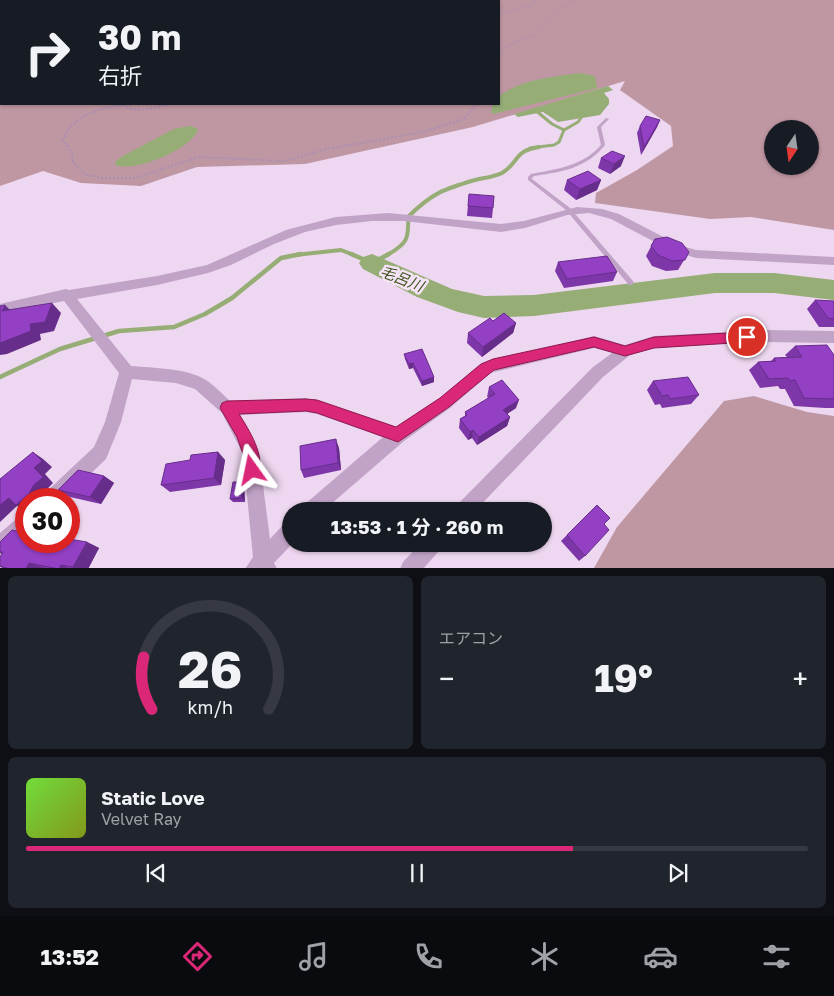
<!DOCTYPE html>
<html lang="ja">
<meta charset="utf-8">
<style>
body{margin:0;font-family:"Golos Text","Noto Sans JP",sans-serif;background:#20242c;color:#f1f3f6;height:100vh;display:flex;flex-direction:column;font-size:19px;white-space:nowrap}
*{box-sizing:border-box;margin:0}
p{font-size:16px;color:#9ea1a6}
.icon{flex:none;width:28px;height:28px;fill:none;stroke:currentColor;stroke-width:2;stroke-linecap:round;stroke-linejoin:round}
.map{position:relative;height:568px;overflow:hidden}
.side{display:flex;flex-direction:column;gap:8px;padding:8px;background:#0d0f14;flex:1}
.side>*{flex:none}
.hud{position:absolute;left:0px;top:0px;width:500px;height:105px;box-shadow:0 1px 4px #0004;background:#171b24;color:#f1f3f6;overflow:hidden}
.needle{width:32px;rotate:193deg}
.buttons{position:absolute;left:764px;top:120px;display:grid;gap:10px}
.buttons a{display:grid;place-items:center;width:55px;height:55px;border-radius:50%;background:#171b24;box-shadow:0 1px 4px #0004;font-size:25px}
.speed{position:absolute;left:15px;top:488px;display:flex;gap:10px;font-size:25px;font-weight:700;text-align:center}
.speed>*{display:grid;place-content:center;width:65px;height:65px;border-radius:50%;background:#171b24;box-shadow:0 1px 4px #0004;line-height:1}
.speed .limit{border:8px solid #d22;background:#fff;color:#111}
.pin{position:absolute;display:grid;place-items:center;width:42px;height:42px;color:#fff;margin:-21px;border:2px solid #fff;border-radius:50%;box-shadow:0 1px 5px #0007}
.me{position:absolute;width:55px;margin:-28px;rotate:348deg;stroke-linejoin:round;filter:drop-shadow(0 0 4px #0008)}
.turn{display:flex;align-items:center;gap:18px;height:105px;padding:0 15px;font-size:22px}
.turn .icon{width:65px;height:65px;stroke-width:2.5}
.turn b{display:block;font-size:35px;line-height:42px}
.big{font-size:38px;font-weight:700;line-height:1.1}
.side .tile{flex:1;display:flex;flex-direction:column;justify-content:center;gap:8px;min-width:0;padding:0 18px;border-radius:8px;background:#20242c}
.side .dial{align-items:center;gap:0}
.dial svg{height:130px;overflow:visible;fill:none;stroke:#363941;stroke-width:7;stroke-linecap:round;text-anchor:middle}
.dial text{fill:#f1f3f6;stroke:none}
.song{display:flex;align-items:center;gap:15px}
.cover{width:60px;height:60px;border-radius:8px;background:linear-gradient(135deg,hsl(100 70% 55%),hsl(70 70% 35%))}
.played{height:5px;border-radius:2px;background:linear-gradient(90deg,#db2777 70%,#363941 70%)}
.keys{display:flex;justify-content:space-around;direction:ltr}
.heat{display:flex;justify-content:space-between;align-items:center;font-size:28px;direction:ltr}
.side .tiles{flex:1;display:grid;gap:8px;grid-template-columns:1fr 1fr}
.tile:last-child{grid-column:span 2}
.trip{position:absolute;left:282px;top:502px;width:270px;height:50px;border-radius:25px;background:#171b24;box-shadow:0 1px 4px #0004;font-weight:700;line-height:50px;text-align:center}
.tabs{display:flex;height:80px;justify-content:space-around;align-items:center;background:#090b0e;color:#9ea1a6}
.tabs .icon{width:35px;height:35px}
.tabs .current{color:#db2777}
.tabs b{font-size:22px;color:#f1f3f6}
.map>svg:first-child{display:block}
</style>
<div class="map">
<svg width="834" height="569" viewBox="0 0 834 569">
<rect width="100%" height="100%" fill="#eed7f0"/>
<g fill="#bf97a3" fill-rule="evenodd">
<path d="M0,0H834V230L751,217L710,219L595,203L596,193L637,170L673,146L671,126L620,90L625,81L473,127L305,164L197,167L141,186L81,183L43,171L0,186ZM1,1H499V104H1ZM772,129H810V166H772Z"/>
<polygon points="754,396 807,412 834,416 834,568 594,568 617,527 724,401"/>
</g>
<g fill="#96ad76">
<path d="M580,73L595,76L597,88L493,114L491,112L493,104H499V96C522,79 553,77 580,73Z"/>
<polygon points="608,86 613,90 604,93 609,99 609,104 600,115 558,122 543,112 518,117 514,114"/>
<path d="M191,126L198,129C193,149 133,173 115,165L116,161L121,157L170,131L177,128Z"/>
</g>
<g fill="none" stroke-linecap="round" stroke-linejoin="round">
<g stroke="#96ad76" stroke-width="3">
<polyline points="535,110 552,124 564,130"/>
<polyline points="530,148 554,145 559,142 564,130 578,122 585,112"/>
</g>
<g stroke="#96ad76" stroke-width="4">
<polyline points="295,255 341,250 354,255"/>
<path d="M387,255C407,244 409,239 408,217C432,193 444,189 475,180C483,178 494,177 502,173C520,162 513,151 539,147"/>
</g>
<g stroke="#96ad76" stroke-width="4.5">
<polyline points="351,254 372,263 389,254"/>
<polyline points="0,377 60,349 119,331 174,327 205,314 232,298 281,258 301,254"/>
</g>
<polygon fill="#96ad76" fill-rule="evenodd" points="372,254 452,289 484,296 534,295 715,273 774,273 834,280 834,300 774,293 715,293 534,316 484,318 458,312 417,297 363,269 359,263 363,257"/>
<g stroke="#ac8eb3" stroke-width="1" stroke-dasharray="1 1" stroke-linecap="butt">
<polyline points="274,1 278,0"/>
<polyline points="363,1 368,0"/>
<polyline points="435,1 438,0"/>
<polyline points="499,14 529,6 538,0"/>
<polyline points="499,50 535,34 563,7 575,0"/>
</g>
<g stroke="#ac8eb3" stroke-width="2" stroke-dasharray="2 2" stroke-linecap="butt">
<path d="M127,104C102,109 73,113 63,140L72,152L73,162L84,174L102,178H135L199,157L284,161L327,149L423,132L464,119L476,104"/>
<path d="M123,105C137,115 155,107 170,104"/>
</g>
<path fill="#c2a3c8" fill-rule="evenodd" d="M606,118L609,119L601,127L605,145C587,168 562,172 534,176L532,178V179L570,208L633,281L634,283L631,285H629L566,210L528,180V177L531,174C557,169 583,166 601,145L597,127Z"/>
<g fill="#c2a3c8" fill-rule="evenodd">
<path d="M577,207L602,209L619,214L679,245L696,250L834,257V265L696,258L670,250L611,219L589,213L567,215L525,228L501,232L404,221H372L336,225L305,232L274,244L231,265L208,273L157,285L77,299L131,366C153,368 187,368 206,380C214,385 222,394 230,401L306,398L396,427L440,398L481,364L594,336L625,345L654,336L766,330L834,331V343L766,342L654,348L630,355L603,377L475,511H454L457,505L593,367L612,353L594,348L490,373L450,408L404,441L323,511H301L304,505L383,437L317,414L306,412L240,415L259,454L270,539L284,524L291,522L292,544L274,563L277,569H245L253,557L243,454L222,413L195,389L176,383L132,379L121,422L106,459L64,499H42L45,493L94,447L105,422L119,373L64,301L0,314V304L66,289L69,290L157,276L207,265L286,230L336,217L388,213L501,224L524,221Z"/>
<polygon points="26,513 26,534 7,553 0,555 0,533 20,516"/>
<polygon points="420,544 441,544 439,551 423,569 400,569 403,562"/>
</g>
</g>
<g fill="#7e37a9">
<polygon points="660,120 657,127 641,155 637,133 640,126"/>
<polygon points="601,158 621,166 610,174 598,168"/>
<polygon points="567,180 601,180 597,190 576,200 564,190"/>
<polygon points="469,194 493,208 492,218 467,216"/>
<polygon points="655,239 689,252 678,270 666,271 652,266 646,256"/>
<polygon points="558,262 617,272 613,281 564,288 555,271"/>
<polygon points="815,300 834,301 834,327 819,327 807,309"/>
<polygon points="516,323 513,333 482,357 467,343 468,333"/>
<polygon points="795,346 834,355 834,408 825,408 794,406 785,389 780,389 778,386 760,388 749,370 758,362 771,361 774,358 787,357 785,355"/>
<polygon points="404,354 434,377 434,382 422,386 413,368 409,369 405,359"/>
<polygon points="653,381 699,395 691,404 662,408 660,404 655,405 647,390"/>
<polygon points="489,387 516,408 507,414 510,417 507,426 477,445 472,438 468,440 459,428 460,419 465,416 465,412 489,398 487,397"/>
<polygon points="339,448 341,470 304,478 301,470"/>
<polygon points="218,452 225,460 221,485 170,492 161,485 190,460"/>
<polygon points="104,476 114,483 101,504 70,497 58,490"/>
<polygon points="241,482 244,486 245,502 233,502 230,499"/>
<polygon points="597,505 604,524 585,556 579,561 561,541"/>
<polygon points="26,541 87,542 99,548 88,569 5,569 0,567 0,557 2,554 0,553 0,542"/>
</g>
<g fill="#672d8a">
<polygon points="660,120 657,127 641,155 644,147"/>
<polygon points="625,156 621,166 610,174 614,164"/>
<polygon points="601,180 597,190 576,200 580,189"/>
<polygon points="52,303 61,313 54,331 40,334 41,340 7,354 0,355 0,343 30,324"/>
<polygon points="5,305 15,315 2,311"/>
<polygon points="516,323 513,333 482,357 483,347"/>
<polygon points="413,363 413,368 409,369 409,364"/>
<polygon points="434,377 434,382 422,386 422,381"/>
<polygon points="519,400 516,408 501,418 503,410"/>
<polygon points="510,417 507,426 477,445 479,437"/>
<polygon points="473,430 472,438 468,440 470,432"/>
<polygon points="336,439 339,448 341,470 338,463"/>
<polygon points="33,452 43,459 52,467 45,474 53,483 44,492 40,499 26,499 26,510 17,506 0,522 0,505"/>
<polygon points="218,452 225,460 221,485 214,478"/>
<polygon points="104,476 114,483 101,504 90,497"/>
<polygon points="241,482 244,486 245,502 242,498"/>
<polygon points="87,542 99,548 88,569 76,569 73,567"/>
<polygon points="29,563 44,568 26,569"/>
<polygon points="61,565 69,569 60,569"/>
</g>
<g fill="#9340c5" stroke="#672d8a">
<polygon points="646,116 660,120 644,147 640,126"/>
<polygon points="612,151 625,156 614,164 601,158"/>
<polygon points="588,171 601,180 580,189 567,180"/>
<polygon points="469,194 494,196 493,208 468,206"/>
<polygon points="667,237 682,243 689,252 685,260 672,261 658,255 651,246 655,239"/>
<polygon points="607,256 617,272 567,279 558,262"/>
<polygon points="815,300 834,301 834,319 828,318"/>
<polygon points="52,303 45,322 30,324 31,331 0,343 0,306 5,305 2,311"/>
<polygon points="504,313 516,323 483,347 468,333 490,318 493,321"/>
<polygon points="827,345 834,355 834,399 804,398 795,380 790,381 788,378 769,379 758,362 776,361 774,358 802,357 795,346"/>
<polygon points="422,349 434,377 422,381 413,363 409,364 404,354"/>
<polygon points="688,377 699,395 670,399 668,395 662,396 653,381"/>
<polygon points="502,380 519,400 503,410 510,417 479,437 473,430 470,432 460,419 467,415 465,412 495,394 489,387"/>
<polygon points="336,439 338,463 301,470 300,446"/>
<polygon points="33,452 42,461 34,468 43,477 33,486 29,494 16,505 9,498 0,505 0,479"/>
<polygon points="218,452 214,478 161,485 166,464 190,460 191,455"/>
<polygon points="78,470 104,476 90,497 58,490"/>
<polygon points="233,482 241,482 242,498 230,499"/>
<polygon points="597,505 610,518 604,524 609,530 585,556 567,535"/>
<polygon points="12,530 26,533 26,541 69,541 69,539 87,542 73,567 61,565 59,569 29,563 26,569 10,569 0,566 0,557 3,552 0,552 0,542"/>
</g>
<path fill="#db2777" stroke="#8e194d" d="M747,332L752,334L753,337L752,341L747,342L654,348L625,356L594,347L494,370L449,407L398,442L317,413L306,411L239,414C249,430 266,456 258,476L252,478L247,476L243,454L237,437L220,408L222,403L227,401L306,399L317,400L396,427L440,398L481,364L493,359L594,337L625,346L654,337Z"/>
<g text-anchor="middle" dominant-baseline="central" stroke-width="5" stroke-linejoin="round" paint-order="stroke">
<g font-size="15" font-style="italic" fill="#3b541b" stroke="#f7e3f8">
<text transform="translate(402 278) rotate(22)">毛呂川</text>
</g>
</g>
</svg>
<div class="buttons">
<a><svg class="needle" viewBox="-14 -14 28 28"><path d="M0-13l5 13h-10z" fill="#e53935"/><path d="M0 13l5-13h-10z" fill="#9ea1a6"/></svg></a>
</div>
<div class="speed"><div class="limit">30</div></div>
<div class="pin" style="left:747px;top:337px;background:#d93025"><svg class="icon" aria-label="arrive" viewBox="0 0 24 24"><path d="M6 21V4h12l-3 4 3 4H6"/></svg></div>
<svg class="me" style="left:252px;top:470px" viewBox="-20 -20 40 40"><path d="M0-17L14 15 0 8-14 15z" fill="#db2777" stroke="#fff" stroke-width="4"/></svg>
<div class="trip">13:53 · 1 分 · 260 m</div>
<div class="hud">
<div class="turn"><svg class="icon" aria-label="right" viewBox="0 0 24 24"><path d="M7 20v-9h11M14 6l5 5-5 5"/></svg><div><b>30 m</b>右折</div></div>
</div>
</div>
<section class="side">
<div class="tiles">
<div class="tile dial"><svg viewBox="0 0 100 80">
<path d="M14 69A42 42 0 1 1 86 69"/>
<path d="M14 69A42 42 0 0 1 9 37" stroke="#db2777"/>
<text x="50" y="56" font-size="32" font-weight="700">26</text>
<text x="50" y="72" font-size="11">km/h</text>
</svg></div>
<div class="tile"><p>エアコン</p>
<div class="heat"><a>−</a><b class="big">19°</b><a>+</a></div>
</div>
<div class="tile">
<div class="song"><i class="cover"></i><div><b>Static Love</b><p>Velvet Ray</p></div></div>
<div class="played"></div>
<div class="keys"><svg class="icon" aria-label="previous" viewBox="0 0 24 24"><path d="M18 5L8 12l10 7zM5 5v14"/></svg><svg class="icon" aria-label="pause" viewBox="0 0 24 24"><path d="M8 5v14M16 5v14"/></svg><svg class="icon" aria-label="next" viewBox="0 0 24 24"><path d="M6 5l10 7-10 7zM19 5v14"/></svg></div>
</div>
</div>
</section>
<nav class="tabs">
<b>13:52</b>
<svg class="icon current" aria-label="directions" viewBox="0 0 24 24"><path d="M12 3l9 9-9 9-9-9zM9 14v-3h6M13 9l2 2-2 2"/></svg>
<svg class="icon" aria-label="music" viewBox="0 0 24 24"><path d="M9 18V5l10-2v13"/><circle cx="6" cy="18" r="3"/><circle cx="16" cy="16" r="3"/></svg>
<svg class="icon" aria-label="phone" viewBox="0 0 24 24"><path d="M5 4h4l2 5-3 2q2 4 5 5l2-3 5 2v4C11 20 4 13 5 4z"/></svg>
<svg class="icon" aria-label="climate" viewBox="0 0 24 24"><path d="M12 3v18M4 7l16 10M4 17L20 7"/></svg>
<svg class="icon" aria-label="car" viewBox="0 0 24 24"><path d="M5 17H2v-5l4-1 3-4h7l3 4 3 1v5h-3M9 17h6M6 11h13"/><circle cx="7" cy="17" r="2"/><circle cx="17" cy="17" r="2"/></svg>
<svg class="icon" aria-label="filters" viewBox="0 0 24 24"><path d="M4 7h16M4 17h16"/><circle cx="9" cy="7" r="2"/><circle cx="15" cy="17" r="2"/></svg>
</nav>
